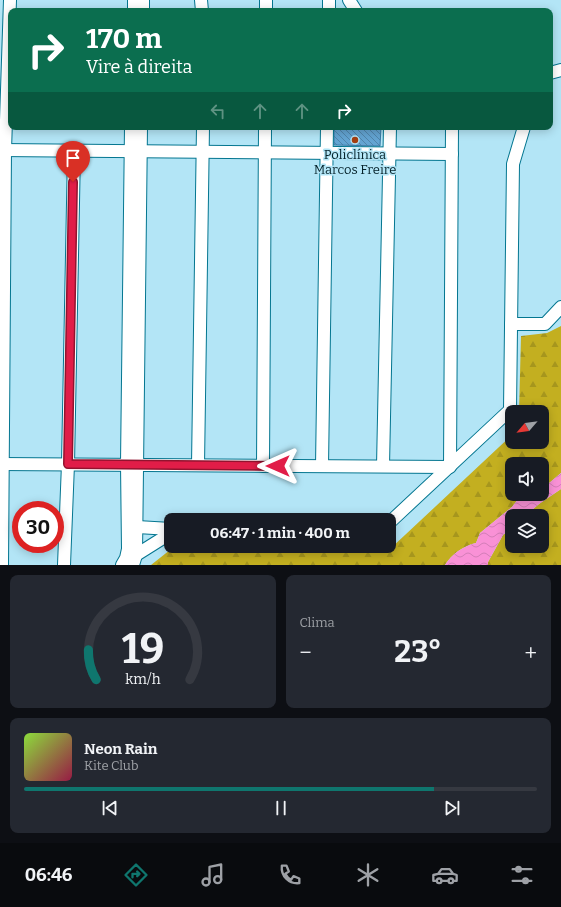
<!DOCTYPE html>
<html lang="pt">
<meta charset="utf-8">
<style>
body{margin:0;font-family:Bitter,serif;background:#242831;color:#f1f3f6;height:100vh;display:flex;flex-direction:column;font-size:15px;white-space:nowrap}
*{box-sizing:border-box;margin:0}
p{font-size:13px;color:#9ea1a6}
.icon{flex:none;width:22px;height:22px;fill:none;stroke:currentColor;stroke-width:2;stroke-linecap:round;stroke-linejoin:round}
.map{position:relative;height:565px;overflow:hidden}
.side{display:flex;flex-direction:column;gap:10px;padding:10px;background:#0d0f14;flex:1}
.side>*{flex:none}
.banner{position:absolute;left:8px;top:8px;width:545px;height:122px;border-radius:8px;box-shadow:0 2px 10px #0003;background:#0b6e4f;color:#fff;overflow:hidden}
.needle{width:26px;rotate:242deg}
.fabs{position:absolute;left:505px;top:405px;display:grid;gap:8px}
.fabs a{display:grid;place-items:center;width:44px;height:44px;border-radius:8px;background:#171b24;box-shadow:0 2px 10px #0003;font-size:20px}
.speed{position:absolute;left:12px;top:501px;display:flex;gap:8px;font-size:20px;font-weight:700;text-align:center}
.speed>*{display:grid;place-content:center;width:52px;height:52px;border-radius:50%;background:#171b24;box-shadow:0 2px 10px #0003;line-height:1}
.speed .limit{border:6px solid #d22;background:#fff;color:#111}
.pin{position:absolute;display:grid;place-items:center;width:34px;height:34px;color:#fff;margin:-41px -17px;border-radius:50% 50% 50% 0;rotate:-45deg;box-shadow:0 0 4px #0007}
.pin .icon{rotate:45deg}
.me{position:absolute;width:44px;margin:-22px;rotate:270deg;stroke-linejoin:round;filter:drop-shadow(0 0 3px #0008)}
.turn{display:flex;align-items:center;gap:14px;height:84px;padding:0 12px;font-size:18px}
.turn .icon{width:52px;height:52px;stroke-width:2.5}
.turn b{display:block;font-size:28px;line-height:34px}
.lanes{display:flex;align-items:center;height:38px;padding:0 12px;background:#0003;justify-content:center;gap:20px;direction:ltr}
.lanes .off{opacity:.35}
.big{font-size:30px;font-weight:700;line-height:1.1}
.side .widget{flex:1;display:flex;flex-direction:column;justify-content:center;gap:6px;min-width:0;padding:0 14px;border-radius:8px;background:#242831}
.side .dial{align-items:center;gap:0}
.dial svg{height:104px;overflow:visible;fill:none;stroke:#363941;stroke-width:7;stroke-linecap:round;text-anchor:middle}
.dial text{fill:#f1f3f6;stroke:none}
.song{display:flex;align-items:center;gap:12px}
.cover{width:48px;height:48px;border-radius:6px;background:linear-gradient(135deg,hsl(90 70% 55%),hsl(340 70% 35%))}
.played{height:4px;border-radius:2px;background:linear-gradient(90deg,#0f766e 80%,#363941 80%)}
.keys{display:flex;justify-content:space-around;direction:ltr}
.heat{display:flex;justify-content:space-between;align-items:center;font-size:22px;direction:ltr}
.side .tiles{flex:1;display:grid;gap:10px;grid-template-columns:1fr 1fr}
.widget:last-child{grid-column:span 2}
.trip{position:absolute;left:164px;top:513px;width:232px;height:40px;border-radius:8px;background:#171b24;box-shadow:0 2px 10px #0003;font-weight:700;line-height:40px;text-align:center}
.tabs{display:flex;height:64px;justify-content:space-around;align-items:center;background:#090b0e;color:#9ea1a6}
.tabs .icon{width:28px;height:28px}
.tabs .selected{color:#0f766e}
.tabs b{font-size:18px;color:#f1f3f6}
.map>svg:first-child{display:block}
</style>
<div class="map">
<svg width="561" height="565" viewBox="0 0 561 565">
<defs>
<pattern id="forest-firs" width="22" height="20" patternUnits="userSpaceOnUse"><rect width="22" height="20" fill="#c3af20"/><path d="M5 1l3.5 6h-7zM16 11l3.5 6h-7z" fill="#a6961d"/></pattern>
<pattern id="water-waves" width="16" height="10" patternUnits="userSpaceOnUse"><rect width="16" height="10" fill="#f991d6"/><path d="M0 5q4-4 8 0t8 0" fill="none" stroke="#d47db8"/></pattern>
<pattern id="building-back-hatch" width="6" height="6" patternUnits="userSpaceOnUse"><rect width="6" height="6" fill="#63a4d2"/><path d="M-1 5l2 2M0 0l6 6M5-1l2 2" fill="none" stroke="#5085ab"/></pattern>
</defs>
<rect width="100%" height="100%" fill="#b3e5f6"/>
<g fill="url(#forest-firs)">
<path d="M561,326V473L548,484H542V464H512V494H522L512,507L480,533L476,543C463,546 452,554 445,565H151L175,546H320L390,549L512,435V442H542V412H519L521,336L547,333Z"/>
<polygon points="561,489 561,565 488,565 488,562 503,535 512,528 512,546 542,546 542,516 525,516 539,504"/>
</g>
<path fill="url(#water-waves)" d="M561,473V489L539,504L525,516H512V528L503,535L488,562V565H445C452,554 463,546 476,543L480,533L512,507L522,494H542V484H548Z"/>
<polygon fill="url(#building-back-hatch)" stroke="#387aa5" points="334,127 381,127 380,146 334,145"/>
<g fill="none" stroke-linecap="round" stroke-linejoin="round">
<g stroke="#047690" stroke-width="14">
<g id="minor">
<polyline points="201,0 202,11"/>
<polyline points="349,0 356,11"/>
<polyline points="134,11 134,0"/>
<polyline points="143,11 143,0"/>
<polyline points="266,11 266,0"/>
<polyline points="329,11 329,0"/>
<polyline points="550,73 561,70"/>
<polyline points="0,150 452,154"/>
<polyline points="511,324 545,324 561,307"/>
<polyline points="0,464 450,467 452,127"/>
<polyline points="198,465 203,127"/>
<polyline points="263,466 265,127"/>
<polyline points="322,466 327,127"/>
<polyline points="383,466 390,127"/>
<polyline points="389,523 510,410 513,164 524,127"/>
<polyline points="137,527 171,529"/>
<polyline points="136,555 171,533"/>
<polyline points="2,565 5,150 10,0"/>
<polyline points="64,565 68,464 74,151"/>
<polyline points="122,565 126,558 128,549 127,464 131,127"/>
<polyline points="133,565 136,555 141,127"/>
</g>
</g>
<use href="#minor" stroke="#fff" stroke-width="12"/>
</g>
<g fill="none" stroke-linecap="round" stroke-linejoin="round">
<g stroke="#92132f" stroke-width="10">
<polyline id="route" points="73,182 68,464 278,466"/>
</g>
<use href="#route" stroke="#e11d48" stroke-width="7"/>
</g>
<circle fill="#a33e11" stroke="#b3e5f6" stroke-width="1.5" cx="355" cy="140" r="4"/>
<g text-anchor="middle" dominant-baseline="central" stroke-width="3" stroke-linejoin="round" paint-order="stroke">
<g font-size="13" fill="#05222a" stroke="#b3e5f6">
<text x="355" y="154">Policlínica<tspan x="355" dy="15">Marcos Freire</tspan></text>
</g>
</g>
</svg>
<div class="fabs">
<a><svg class="needle" viewBox="-14 -14 28 28"><path d="M0-13l5 13h-10z" fill="#e53935"/><path d="M0 13l5-13h-10z" fill="#9ea1a6"/></svg></a>
<a><svg class="icon" aria-label="sound" viewBox="0 0 24 24"><path d="M4 9h4l5-4v14l-5-4H4zM17 9q2 3 0 6"/></svg></a>
<a><svg class="icon" aria-label="layers" viewBox="0 0 24 24"><path d="M12 4l9 5-9 5-9-5zM3 14l9 5 9-5"/></svg></a>
</div>
<div class="speed"><div class="limit">30</div></div>
<div class="pin" style="left:73px;top:182px;background:#d93025"><svg class="icon" aria-label="arrive" viewBox="0 0 24 24"><path d="M6 21V4h12l-3 4 3 4H6"/></svg></div>
<svg class="me" style="left:278px;top:466px" viewBox="-20 -20 40 40"><path d="M0-17L14 15 0 8-14 15z" fill="#e11d48" stroke="#fff" stroke-width="4"/></svg>
<div class="trip">06:47 · 1 min · 400 m</div>
<div class="banner">
<div class="turn"><svg class="icon" aria-label="right" viewBox="0 0 24 24"><path d="M7 20v-9h11M14 6l5 5-5 5"/></svg><div><b>170 m</b>Vire à direita</div></div>
<div class="lanes"><svg class="icon off" aria-label="left" viewBox="0 0 24 24"><path d="M17 20v-9H6M10 6l-5 5 5 5"/></svg><svg class="icon off" aria-label="ahead" viewBox="0 0 24 24"><path d="M12 20V5M6 11l6-6 6 6"/></svg><svg class="icon off" aria-label="ahead" viewBox="0 0 24 24"><path d="M12 20V5M6 11l6-6 6 6"/></svg><svg class="icon" aria-label="right" viewBox="0 0 24 24"><path d="M7 20v-9h11M14 6l5 5-5 5"/></svg></div>
</div>
</div>
<section class="side">
<div class="tiles">
<div class="widget dial"><svg viewBox="0 0 100 80">
<path d="M14 69A42 42 0 1 1 86 69"/>
<path d="M14 69A42 42 0 0 1 8 46" stroke="#0f766e"/>
<text x="50" y="56" font-size="32" font-weight="700">19</text>
<text x="50" y="72" font-size="11">km/h</text>
</svg></div>
<div class="widget"><p>Clima</p>
<div class="heat"><a>−</a><b class="big">23°</b><a>+</a></div>
</div>
<div class="widget">
<div class="song"><i class="cover"></i><div><b>Neon Rain</b><p>Kite Club</p></div></div>
<div class="played"></div>
<div class="keys"><svg class="icon" aria-label="previous" viewBox="0 0 24 24"><path d="M18 5L8 12l10 7zM5 5v14"/></svg><svg class="icon" aria-label="pause" viewBox="0 0 24 24"><path d="M8 5v14M16 5v14"/></svg><svg class="icon" aria-label="next" viewBox="0 0 24 24"><path d="M6 5l10 7-10 7zM19 5v14"/></svg></div>
</div>
</div>
</section>
<nav class="tabs">
<b>06:46</b>
<svg class="icon selected" aria-label="directions" viewBox="0 0 24 24"><path d="M12 3l9 9-9 9-9-9zM9 14v-3h6M13 9l2 2-2 2"/></svg>
<svg class="icon" aria-label="music" viewBox="0 0 24 24"><path d="M9 18V5l10-2v13"/><circle cx="6" cy="18" r="3"/><circle cx="16" cy="16" r="3"/></svg>
<svg class="icon" aria-label="phone" viewBox="0 0 24 24"><path d="M5 4h4l2 5-3 2q2 4 5 5l2-3 5 2v4C11 20 4 13 5 4z"/></svg>
<svg class="icon" aria-label="climate" viewBox="0 0 24 24"><path d="M12 3v18M4 7l16 10M4 17L20 7"/></svg>
<svg class="icon" aria-label="car" viewBox="0 0 24 24"><path d="M5 17H2v-5l4-1 3-4h7l3 4 3 1v5h-3M9 17h6M6 11h13"/><circle cx="7" cy="17" r="2"/><circle cx="17" cy="17" r="2"/></svg>
<svg class="icon" aria-label="filters" viewBox="0 0 24 24"><path d="M4 7h16M4 17h16"/><circle cx="9" cy="7" r="2"/><circle cx="15" cy="17" r="2"/></svg>
</nav>
